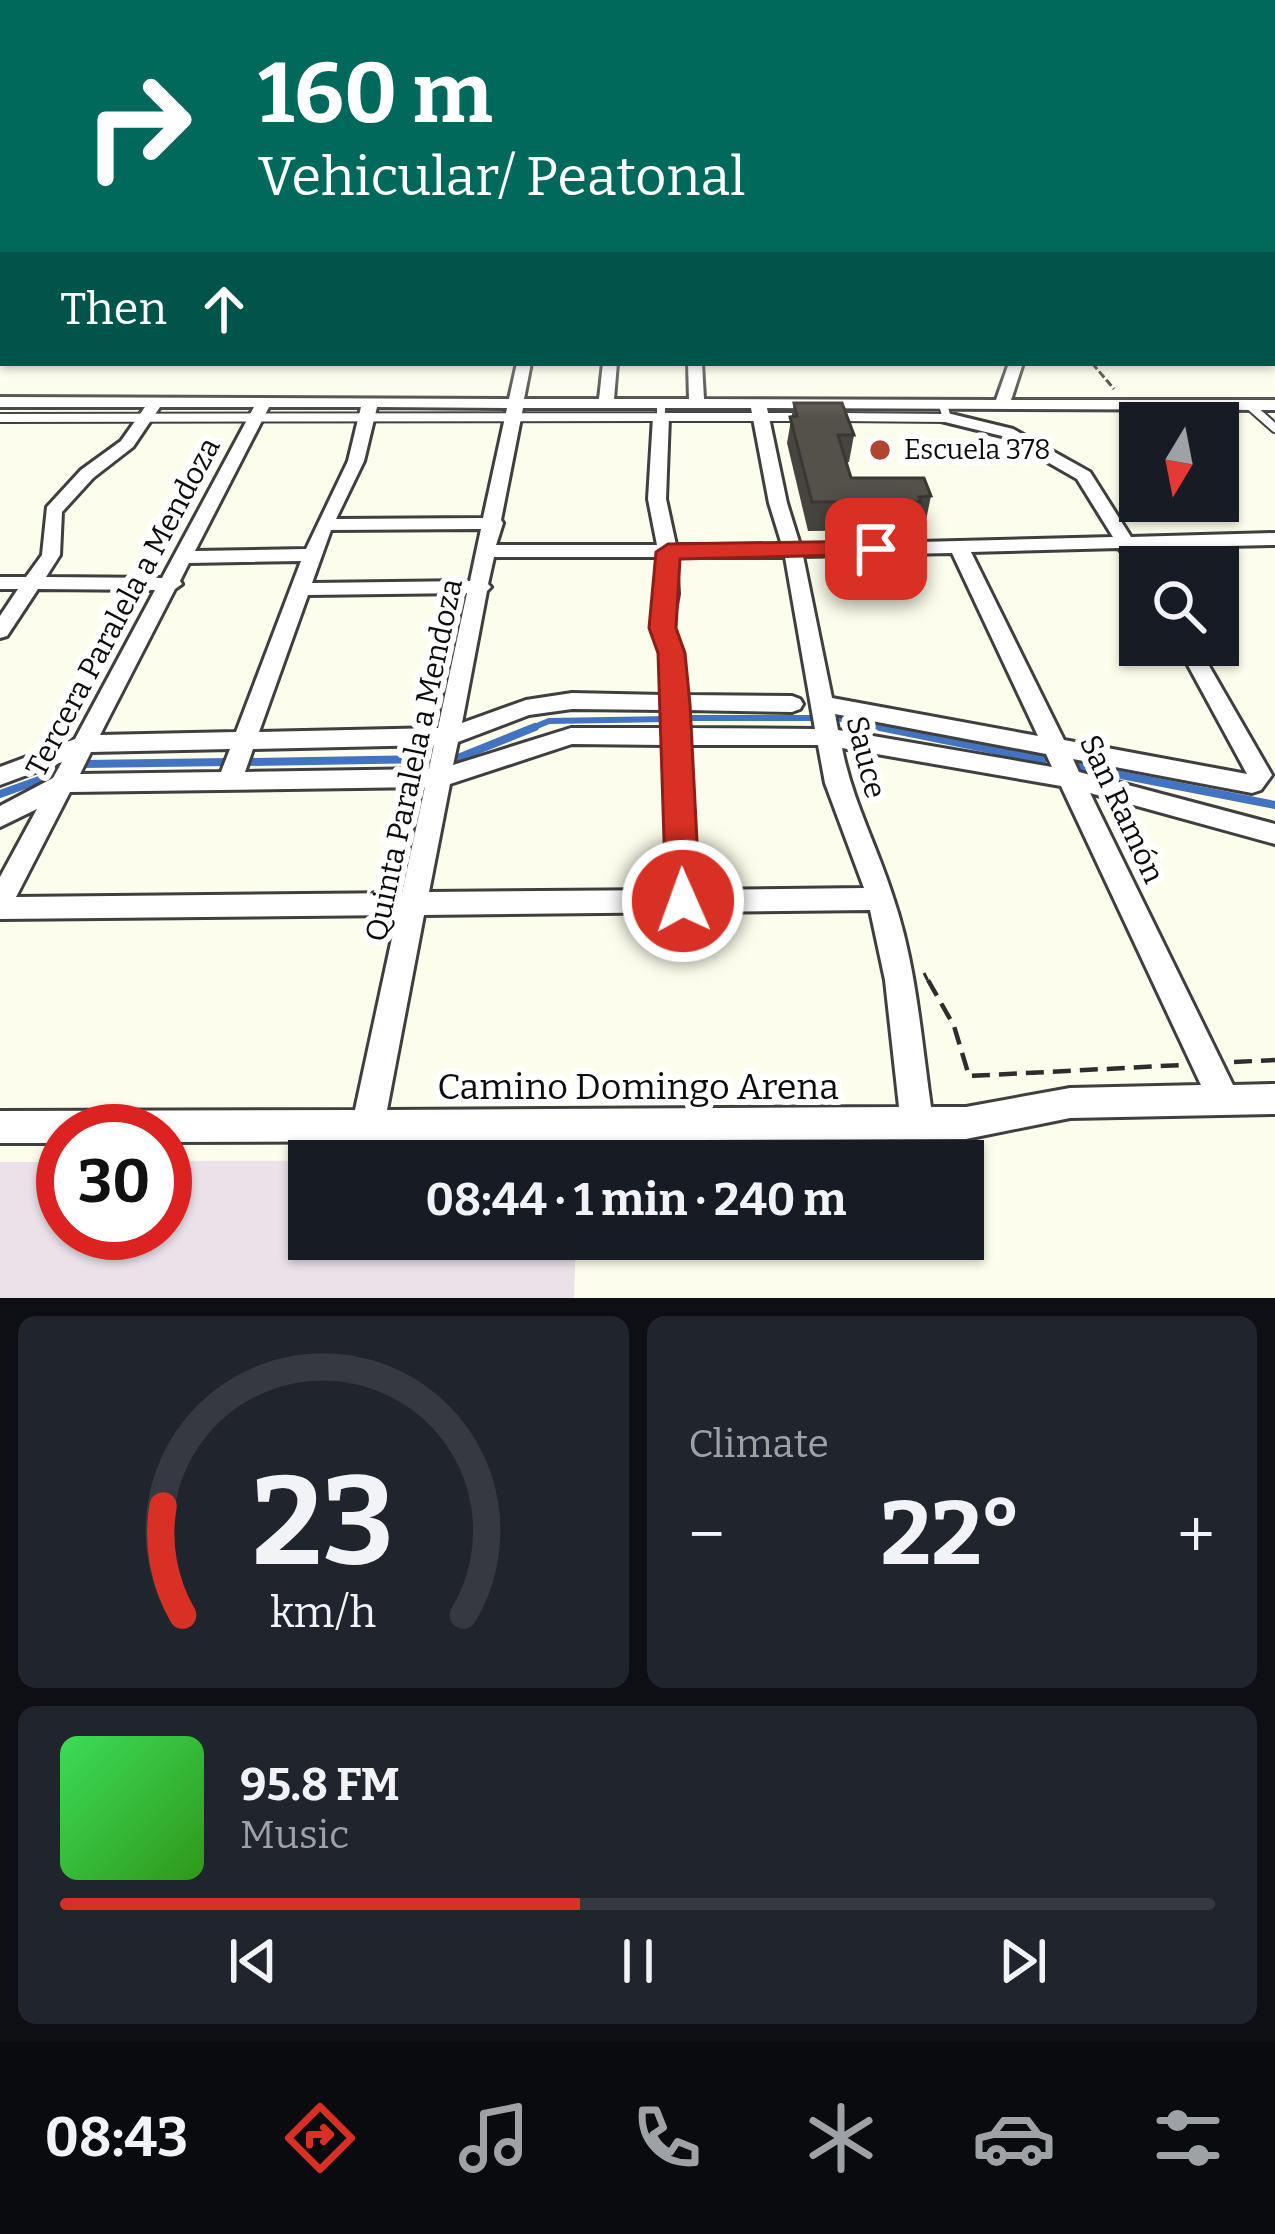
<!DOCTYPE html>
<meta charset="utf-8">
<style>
body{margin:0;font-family:Bitter,serif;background:#20242c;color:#f1f3f6;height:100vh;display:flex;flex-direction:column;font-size:45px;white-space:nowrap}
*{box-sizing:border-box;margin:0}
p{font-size:39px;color:#9ea1a6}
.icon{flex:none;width:66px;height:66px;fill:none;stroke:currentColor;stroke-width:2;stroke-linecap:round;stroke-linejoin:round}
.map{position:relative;height:1298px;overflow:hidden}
.details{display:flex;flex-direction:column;gap:18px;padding:18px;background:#0d0f14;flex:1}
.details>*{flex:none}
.banner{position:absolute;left:0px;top:0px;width:1275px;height:366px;box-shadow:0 3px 9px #0004;background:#00695c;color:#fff;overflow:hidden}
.needle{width:78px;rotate:190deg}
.controls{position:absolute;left:1119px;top:402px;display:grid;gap:24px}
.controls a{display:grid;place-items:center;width:120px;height:120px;border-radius:0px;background:#171b24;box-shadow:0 3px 9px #0004;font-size:60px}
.speed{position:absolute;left:36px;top:1104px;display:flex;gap:24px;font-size:60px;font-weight:700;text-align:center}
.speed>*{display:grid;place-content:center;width:156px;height:156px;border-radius:50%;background:#171b24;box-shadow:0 3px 9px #0004;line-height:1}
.speed .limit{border:18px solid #d22;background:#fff;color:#111}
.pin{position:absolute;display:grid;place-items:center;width:102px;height:102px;color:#fff;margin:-51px;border-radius:24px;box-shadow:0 6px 18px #0006}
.me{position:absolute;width:132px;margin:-66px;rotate:358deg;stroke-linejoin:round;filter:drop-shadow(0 0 9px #0008)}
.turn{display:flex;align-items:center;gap:42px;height:252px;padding:0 60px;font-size:54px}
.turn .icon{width:156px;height:156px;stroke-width:2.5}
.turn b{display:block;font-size:84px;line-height:102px}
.then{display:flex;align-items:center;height:114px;padding:0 60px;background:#0003;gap:24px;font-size:45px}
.big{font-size:90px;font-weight:700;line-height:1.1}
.details .widget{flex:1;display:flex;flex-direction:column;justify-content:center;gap:18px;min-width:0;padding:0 42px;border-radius:18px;background:#20242c}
.details .dial{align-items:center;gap:0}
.dial svg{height:312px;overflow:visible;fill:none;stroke:#363941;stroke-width:7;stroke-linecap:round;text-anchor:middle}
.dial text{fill:#f1f3f6;stroke:none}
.song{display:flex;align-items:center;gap:36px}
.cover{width:144px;height:144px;border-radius:18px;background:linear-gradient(135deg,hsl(130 70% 55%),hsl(110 70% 35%))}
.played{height:12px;border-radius:6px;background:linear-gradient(90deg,#d93025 45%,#363941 45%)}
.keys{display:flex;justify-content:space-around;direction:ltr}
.heat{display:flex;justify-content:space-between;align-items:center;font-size:66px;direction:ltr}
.details .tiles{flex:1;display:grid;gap:18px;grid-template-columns:1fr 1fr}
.widget:last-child{grid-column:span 2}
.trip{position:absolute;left:288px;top:1140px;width:696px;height:120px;border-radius:0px;background:#171b24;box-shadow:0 3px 9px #0004;font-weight:700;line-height:120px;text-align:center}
.tabs{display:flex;height:192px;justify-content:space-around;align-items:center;background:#090b0e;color:#9ea1a6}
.tabs .icon{width:84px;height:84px}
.tabs .current{color:#d93025}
.tabs b{font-size:54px;color:#f1f3f6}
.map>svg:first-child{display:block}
</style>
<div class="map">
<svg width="1275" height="1298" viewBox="0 0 1275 1298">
<rect width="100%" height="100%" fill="#fdfded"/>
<polygon fill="#eae1e9" points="579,1160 309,1161 309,1239 576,1239 574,1298 0,1298 0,1162 63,1162 63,1233 165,1233 165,1161"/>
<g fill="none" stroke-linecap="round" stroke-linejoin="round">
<g stroke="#4374c1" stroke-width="6">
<polyline points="689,718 817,718"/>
<polyline points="841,719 895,730"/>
<polyline points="527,730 549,721 669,719"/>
</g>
<g stroke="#4374c1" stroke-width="8">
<polyline points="880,727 1043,760"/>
<polyline points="458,758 535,727"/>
<polyline points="247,762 429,759"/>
<polyline points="83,764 229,762"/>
<polyline points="1075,766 1275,805"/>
<polyline points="0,794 59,773"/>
</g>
<g stroke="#3f3f3f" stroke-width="12">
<g id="lane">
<polyline points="1249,405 1275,428"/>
<polyline points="661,417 801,417"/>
<polyline points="838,417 947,418 943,405"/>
<polyline points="0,418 661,417 661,404"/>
</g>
</g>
<g stroke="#3f3f3f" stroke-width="6">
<g id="street">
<rect x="1272" y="249" width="3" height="8"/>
<polygon points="3,283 3,293 0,294 0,284"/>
<polygon points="1272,314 1275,315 1275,323 1272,322"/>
<path d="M517,363H531L524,399H599L603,363H617L614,399H689L688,363H702L704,399L996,400L1009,363H1023L1011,400H1275V410L767,408L787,503L800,545L1113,537L1077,479L1002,436L941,421L939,418L947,413L1013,429L1090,472L1131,537L1275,533V545L1138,548L1150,567H1140V573L1133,571L1119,548L971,552L1064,740L1247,774L1177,645H1197L1272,775L1261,790L1252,793L1073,759L1079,772L1275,824V844L1090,793L1233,1085L1275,1084V1114L1070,1118L966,1139L165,1142V1131H63V1143H0V1111L355,1110L397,915L0,919V877L37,809L0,827V806L53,778L62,762L0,785V767L75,739L155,590L38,589L7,636L0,638V616L18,589H0V577H26L42,555L47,507L81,470L121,441L145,407H0V397L509,399ZM160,407H254L162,578L46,577L60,555L62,512L93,478L133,447ZM269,407H361L348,461L306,549L195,551ZM377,407L507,408L483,518L336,519L364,461ZM523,408H751L769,503L782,545H676L666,499L669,417L661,412L653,417L648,499L657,545H496L503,523L501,520ZM481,529L470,581L312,583L331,530ZM952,553L1038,736L832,698L803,556ZM494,557H657L658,594L652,628L660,653L663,695L572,693L526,700L462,723L487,591L491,587L488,584ZM676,557H785L815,729L687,728L686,710L792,712L800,709L803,704L800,699L792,696L685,695L682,653L672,628L678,594ZM301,561L236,732L100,735L175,589L182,584L180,581L189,563ZM467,593L438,728L259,732L308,595ZM572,709L664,710L665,728H571L453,765L458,742L529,715ZM835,714L1046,754L1052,767L838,730ZM572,744L665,745L669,890L429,892L450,784ZM434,745L429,769L245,772L253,749ZM688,745H818L825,783L864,888L696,890ZM842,748L1061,786L1201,1085L1070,1088L966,1107H931C921,1037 916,964 893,897C877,846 852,800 842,748ZM230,749L221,772L80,774L91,752ZM425,787L402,893L16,897L70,792ZM870,910L885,980L899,1107L387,1110L424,915Z"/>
</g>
</g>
<g stroke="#2e2e2e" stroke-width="3" stroke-dasharray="8 3" stroke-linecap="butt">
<polyline points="1092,363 1114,389"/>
<polyline points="924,973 929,983"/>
</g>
<g stroke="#2e2e2e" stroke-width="4.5" stroke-dasharray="18 9" stroke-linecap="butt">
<polyline points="928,980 954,1026 969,1076 1182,1065"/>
<polyline points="1234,1062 1275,1060"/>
</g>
<use href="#lane" stroke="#fff" stroke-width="8"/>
<use href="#street" fill="#fff" fill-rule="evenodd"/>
</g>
<polygon fill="#484540" points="794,403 854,435 849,462 846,462 851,478 931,496 925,525 916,525 915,530 808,531 787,443"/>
<polygon fill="#54504a" stroke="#3b3834" stroke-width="3" points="794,403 842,403 854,435 838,435 851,478 924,478 931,496 919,497 921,502 812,502 790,417 797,416"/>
<linearGradient id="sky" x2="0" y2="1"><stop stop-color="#94beeb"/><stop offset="0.57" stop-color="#fefef7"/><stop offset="1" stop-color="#fefef7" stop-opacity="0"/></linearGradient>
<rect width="1275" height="419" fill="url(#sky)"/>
<polygon fill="#d93025" stroke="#8d1f18" stroke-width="3" points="876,541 884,544 884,554 680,559 676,628 685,653 690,704 700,901 695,911 683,915 671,911 666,901 658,653 649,628 656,552 668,544"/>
<circle fill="#b04631" stroke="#fff" stroke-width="4.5" cx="880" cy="450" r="12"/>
<g text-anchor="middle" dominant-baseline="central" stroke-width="12" stroke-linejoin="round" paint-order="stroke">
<g font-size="27" fill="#0c0c0c" stroke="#fff" text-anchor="start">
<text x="904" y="450">Escuela 378</text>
</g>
<g font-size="30" fill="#0c0c0c" stroke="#fff">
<text transform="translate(123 607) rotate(-62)">Tercera Paralela a Mendoza</text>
<text transform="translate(866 757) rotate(76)">Sauce</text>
<text transform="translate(414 760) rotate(-78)">Quinta Paralela a Mendoza</text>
<text transform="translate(1122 809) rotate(65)">San Ramón</text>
</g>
<g font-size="36" fill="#0c0c0c" stroke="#fff">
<text x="638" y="1087">Camino Domingo Arena</text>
</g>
</g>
</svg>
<div class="controls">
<a><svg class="needle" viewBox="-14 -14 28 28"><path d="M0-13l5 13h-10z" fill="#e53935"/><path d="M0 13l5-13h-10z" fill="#9ea1a6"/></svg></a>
<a><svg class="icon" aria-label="search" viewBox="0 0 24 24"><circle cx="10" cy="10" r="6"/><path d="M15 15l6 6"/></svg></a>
</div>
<div class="speed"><div class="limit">30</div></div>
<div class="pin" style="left:876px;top:549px;background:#d93025"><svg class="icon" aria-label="arrive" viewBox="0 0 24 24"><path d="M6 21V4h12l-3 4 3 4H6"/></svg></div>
<svg class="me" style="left:683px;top:901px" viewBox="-20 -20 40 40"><circle r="17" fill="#d93025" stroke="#fff" stroke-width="3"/><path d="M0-11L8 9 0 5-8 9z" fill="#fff"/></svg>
<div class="trip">08:44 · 1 min · 240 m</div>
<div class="banner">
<div class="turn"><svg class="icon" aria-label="right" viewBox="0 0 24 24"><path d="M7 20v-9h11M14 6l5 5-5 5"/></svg><div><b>160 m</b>Vehicular/ Peatonal</div></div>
<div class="then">Then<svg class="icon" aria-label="ahead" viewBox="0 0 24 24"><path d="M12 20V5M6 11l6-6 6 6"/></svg></div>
</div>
</div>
<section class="details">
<div class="tiles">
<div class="widget dial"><svg viewBox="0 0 100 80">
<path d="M14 69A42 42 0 1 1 86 69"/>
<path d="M14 69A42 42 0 0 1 9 41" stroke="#d93025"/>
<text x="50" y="56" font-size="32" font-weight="700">23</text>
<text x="50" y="72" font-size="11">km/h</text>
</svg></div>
<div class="widget"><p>Climate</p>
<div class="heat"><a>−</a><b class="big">22°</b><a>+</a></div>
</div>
<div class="widget">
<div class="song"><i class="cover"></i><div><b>95.8 FM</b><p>Music</p></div></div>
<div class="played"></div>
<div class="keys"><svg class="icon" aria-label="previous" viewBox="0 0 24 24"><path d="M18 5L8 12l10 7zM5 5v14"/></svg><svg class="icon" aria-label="pause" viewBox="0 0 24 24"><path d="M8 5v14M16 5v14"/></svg><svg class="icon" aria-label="next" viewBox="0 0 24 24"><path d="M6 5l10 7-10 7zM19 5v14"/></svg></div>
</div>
</div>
</section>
<nav class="tabs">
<b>08:43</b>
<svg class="icon current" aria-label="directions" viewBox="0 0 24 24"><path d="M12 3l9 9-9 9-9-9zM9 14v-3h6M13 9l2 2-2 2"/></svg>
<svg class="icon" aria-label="music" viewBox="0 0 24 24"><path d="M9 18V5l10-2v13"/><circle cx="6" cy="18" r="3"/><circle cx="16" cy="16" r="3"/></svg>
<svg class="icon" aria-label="phone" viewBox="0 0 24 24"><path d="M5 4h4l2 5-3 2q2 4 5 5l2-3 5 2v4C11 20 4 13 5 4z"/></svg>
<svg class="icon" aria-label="climate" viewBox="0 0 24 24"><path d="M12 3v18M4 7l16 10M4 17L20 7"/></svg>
<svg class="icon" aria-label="car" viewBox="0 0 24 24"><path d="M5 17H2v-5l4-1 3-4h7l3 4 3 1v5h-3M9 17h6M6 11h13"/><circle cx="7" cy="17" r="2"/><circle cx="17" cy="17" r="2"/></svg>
<svg class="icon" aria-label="filters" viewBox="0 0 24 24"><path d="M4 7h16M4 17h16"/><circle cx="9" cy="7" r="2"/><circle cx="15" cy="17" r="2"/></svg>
</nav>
